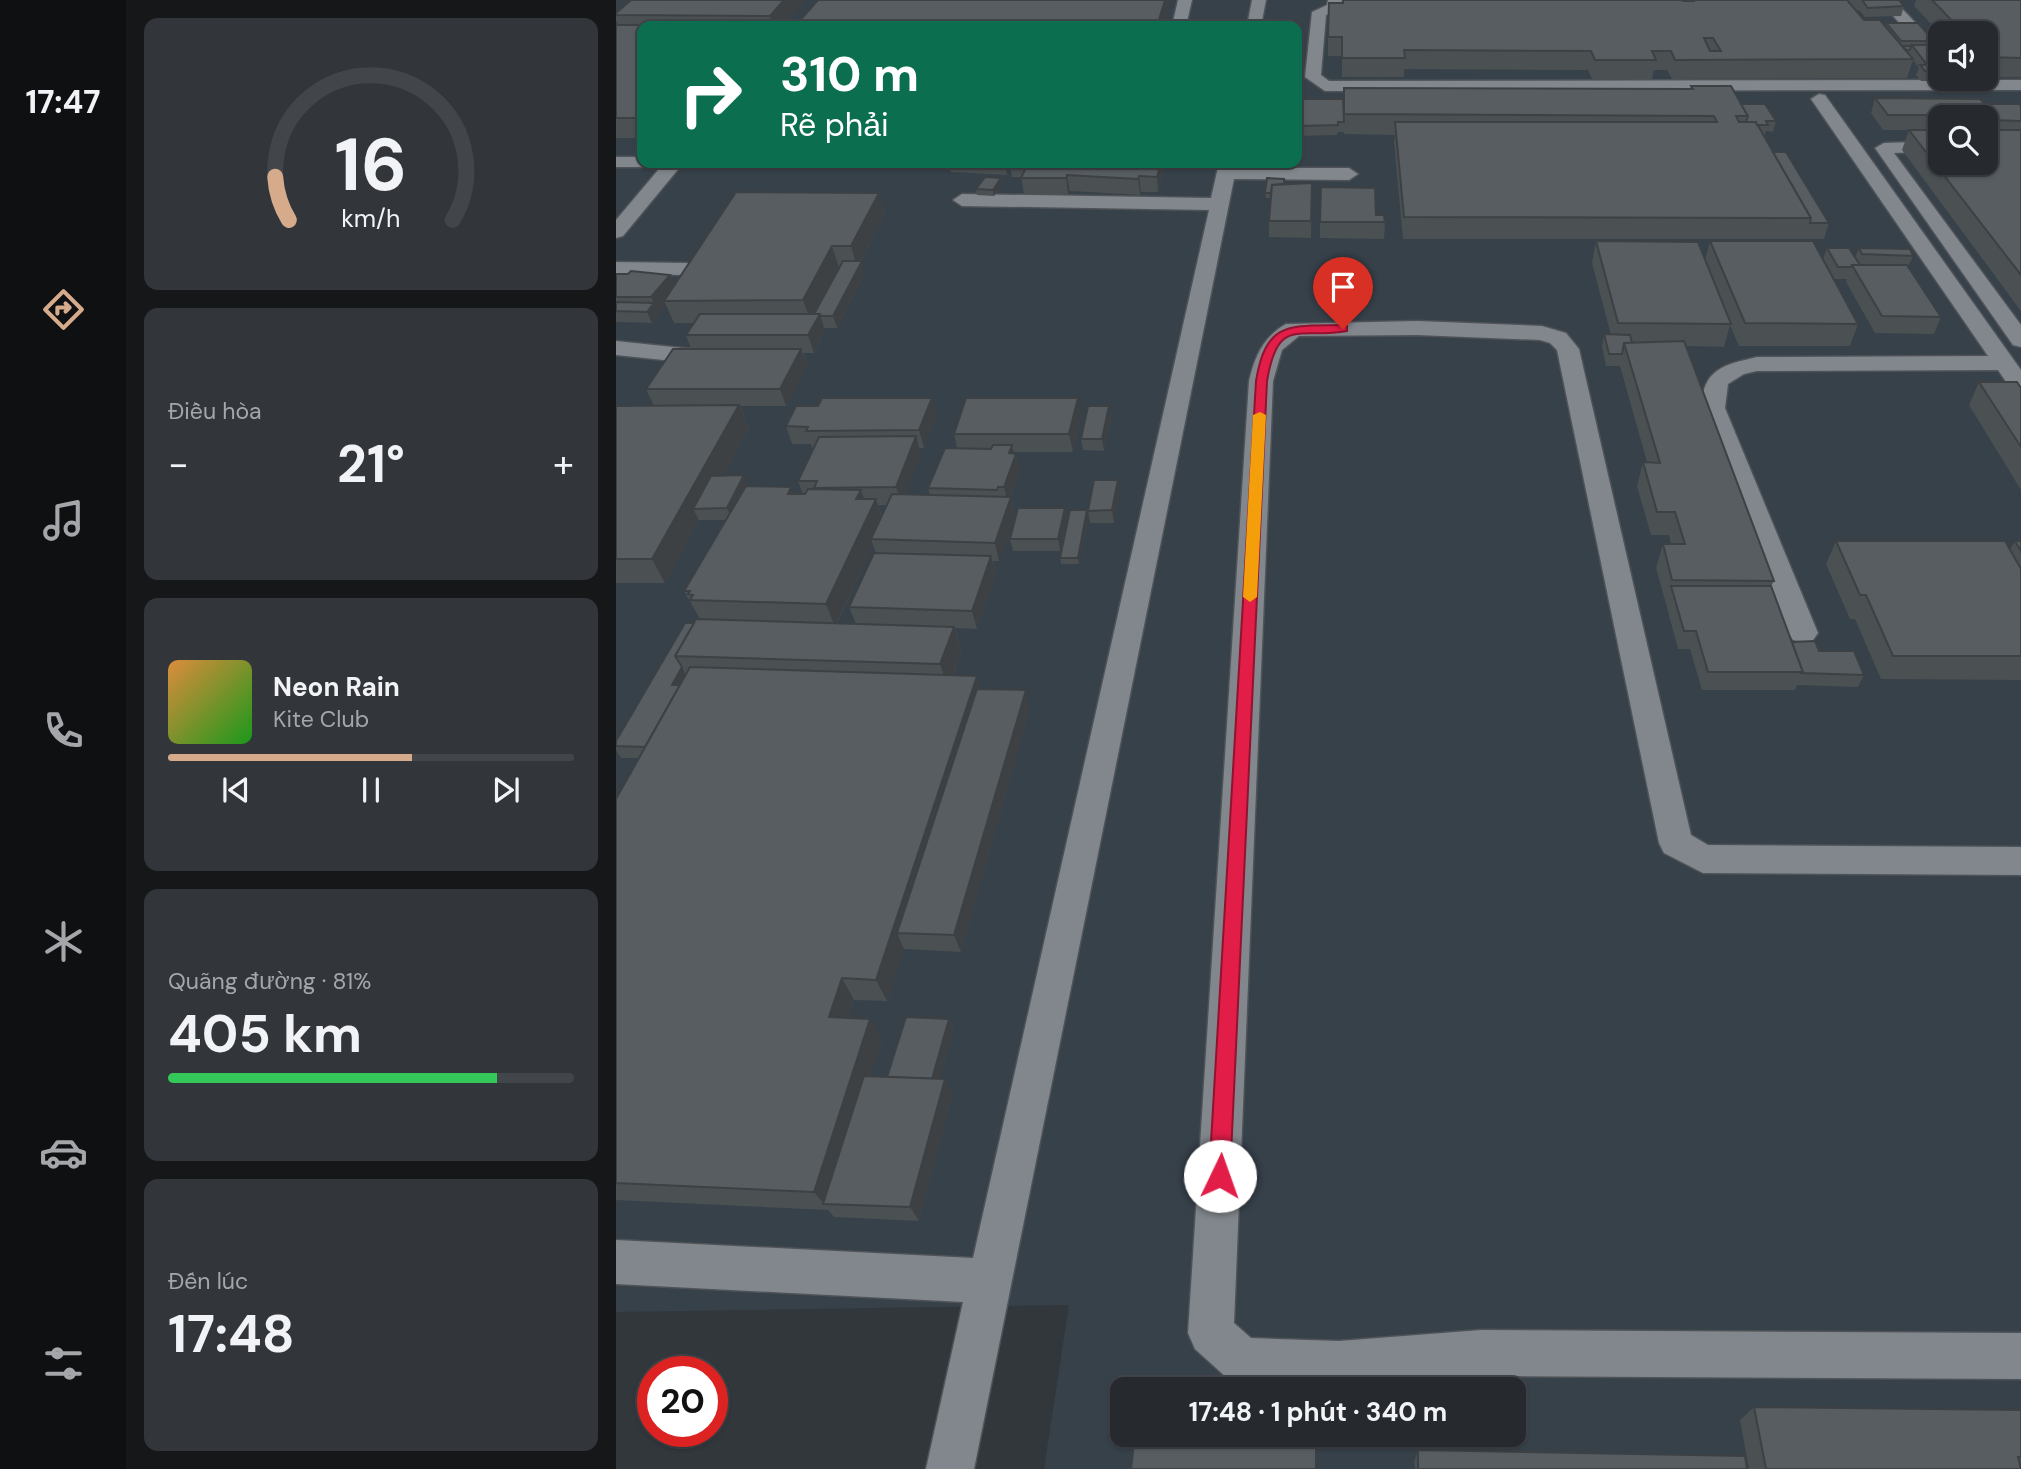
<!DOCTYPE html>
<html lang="vi">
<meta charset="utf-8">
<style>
body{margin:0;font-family:"DM Sans",sans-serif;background:#323539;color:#f1f3f6;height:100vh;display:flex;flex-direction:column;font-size:26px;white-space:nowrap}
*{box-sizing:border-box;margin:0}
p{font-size:23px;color:#a4a6aa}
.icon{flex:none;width:38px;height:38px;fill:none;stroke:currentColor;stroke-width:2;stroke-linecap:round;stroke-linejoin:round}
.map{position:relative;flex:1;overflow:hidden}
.sheet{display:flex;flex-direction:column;gap:18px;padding:18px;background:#151719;width:490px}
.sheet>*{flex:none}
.hud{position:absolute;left:21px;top:21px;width:665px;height:147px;border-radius:14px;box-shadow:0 2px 5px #0004,0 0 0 2px #424549;background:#0b6e4f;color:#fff;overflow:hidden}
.buttons{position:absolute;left:1312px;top:21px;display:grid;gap:14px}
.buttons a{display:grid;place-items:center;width:70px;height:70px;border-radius:14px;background:#26292d;box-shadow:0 2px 5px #0004,0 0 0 2px #424549;font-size:35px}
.speed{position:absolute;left:21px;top:1356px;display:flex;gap:14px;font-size:35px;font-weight:700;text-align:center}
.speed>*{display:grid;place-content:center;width:91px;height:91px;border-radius:50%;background:#26292d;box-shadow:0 2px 5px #0004,0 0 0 2px #424549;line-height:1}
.speed .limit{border:10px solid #d22;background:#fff;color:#111}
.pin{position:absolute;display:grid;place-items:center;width:60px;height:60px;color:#fff;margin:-72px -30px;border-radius:50% 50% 50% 0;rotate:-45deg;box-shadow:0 0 7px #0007}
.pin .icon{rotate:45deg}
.me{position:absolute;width:77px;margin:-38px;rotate:3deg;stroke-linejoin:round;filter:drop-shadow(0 0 5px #0008)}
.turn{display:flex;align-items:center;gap:24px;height:147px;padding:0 28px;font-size:32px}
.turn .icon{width:91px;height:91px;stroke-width:2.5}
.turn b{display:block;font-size:49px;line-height:60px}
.big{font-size:52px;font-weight:700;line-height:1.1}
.sheet .widget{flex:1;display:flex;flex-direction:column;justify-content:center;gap:10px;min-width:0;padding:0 24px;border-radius:14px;background:#323539}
.sheet .dial{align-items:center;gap:0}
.dial svg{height:182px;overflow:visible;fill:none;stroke:#424549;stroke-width:7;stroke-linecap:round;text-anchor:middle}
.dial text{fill:#f1f3f6;stroke:none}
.song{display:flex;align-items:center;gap:21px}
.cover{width:84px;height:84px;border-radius:10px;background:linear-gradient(135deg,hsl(30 70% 55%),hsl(120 70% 35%))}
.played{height:7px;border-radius:4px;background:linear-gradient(90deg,#d6ab8b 60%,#424549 60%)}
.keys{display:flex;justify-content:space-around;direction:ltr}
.heat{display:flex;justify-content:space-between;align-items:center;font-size:38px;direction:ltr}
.charge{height:10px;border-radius:5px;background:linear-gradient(90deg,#34c759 81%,#424549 0)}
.trip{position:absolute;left:494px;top:1377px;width:416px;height:70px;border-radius:14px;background:#26292d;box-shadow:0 2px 5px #0004,0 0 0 2px #424549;font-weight:700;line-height:70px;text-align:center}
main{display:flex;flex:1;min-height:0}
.dock{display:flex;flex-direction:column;width:126px;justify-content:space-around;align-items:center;background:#0f1012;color:#a4a6aa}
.dock .icon{width:49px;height:49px}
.dock .active{color:#d6ab8b}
.dock b{font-size:32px;color:#f1f3f6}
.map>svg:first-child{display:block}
</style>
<main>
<nav class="dock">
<b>17:47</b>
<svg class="icon active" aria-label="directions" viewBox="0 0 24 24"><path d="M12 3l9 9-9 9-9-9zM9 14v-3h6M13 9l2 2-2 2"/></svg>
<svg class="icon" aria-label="music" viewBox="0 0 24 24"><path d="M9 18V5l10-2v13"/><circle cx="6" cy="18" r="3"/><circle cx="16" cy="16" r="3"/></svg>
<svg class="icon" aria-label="phone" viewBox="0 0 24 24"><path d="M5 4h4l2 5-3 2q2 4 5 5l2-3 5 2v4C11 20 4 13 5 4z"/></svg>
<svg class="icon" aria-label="climate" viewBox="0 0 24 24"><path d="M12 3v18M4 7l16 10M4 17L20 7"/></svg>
<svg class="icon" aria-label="car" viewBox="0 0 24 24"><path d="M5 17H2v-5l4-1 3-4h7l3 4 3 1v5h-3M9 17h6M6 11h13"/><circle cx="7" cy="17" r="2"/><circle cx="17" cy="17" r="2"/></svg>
<svg class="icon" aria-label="filters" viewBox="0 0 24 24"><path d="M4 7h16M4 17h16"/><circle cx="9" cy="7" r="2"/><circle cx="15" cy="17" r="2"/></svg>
</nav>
<section class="sheet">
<div class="widget dial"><svg viewBox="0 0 100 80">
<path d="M14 69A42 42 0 1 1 86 69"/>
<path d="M14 69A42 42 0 0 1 8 50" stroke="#d6ab8b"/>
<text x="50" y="56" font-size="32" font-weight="700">16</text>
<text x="50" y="72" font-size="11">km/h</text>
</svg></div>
<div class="widget"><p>Điều hòa</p>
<div class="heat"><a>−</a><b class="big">21°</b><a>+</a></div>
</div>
<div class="widget">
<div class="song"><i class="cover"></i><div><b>Neon Rain</b><p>Kite Club</p></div></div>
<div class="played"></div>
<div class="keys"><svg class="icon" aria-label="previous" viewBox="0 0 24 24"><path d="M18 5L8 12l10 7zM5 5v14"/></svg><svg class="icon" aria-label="pause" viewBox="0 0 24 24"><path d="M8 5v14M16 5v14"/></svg><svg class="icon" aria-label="next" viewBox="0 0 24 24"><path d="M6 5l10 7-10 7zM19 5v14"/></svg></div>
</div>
<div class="widget"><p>Quãng đường · 81%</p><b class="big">405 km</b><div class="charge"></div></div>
<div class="widget"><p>Đến lúc</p><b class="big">17:48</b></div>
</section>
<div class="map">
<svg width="1405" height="1469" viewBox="0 0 1405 1469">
<rect width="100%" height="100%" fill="#32373c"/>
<path fill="#37414a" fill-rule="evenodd" d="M0,0H1405V1469H428L453,1305L0,1312ZM26,26H681V163H26ZM1325,33H1370V79H1325ZM1325,117H1370V163H1325ZM506,1390H898V1435H506Z"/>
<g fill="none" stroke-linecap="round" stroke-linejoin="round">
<g stroke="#4f5357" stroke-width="3">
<g id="minor">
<polygon points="562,0 576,0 570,26 556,26"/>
<polygon points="636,0 650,0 645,26 631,26"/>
<polygon points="712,0 726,0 723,11 710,15 705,75 713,81 1405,80 1405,90 709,91 689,77 696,12 711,5"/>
<polygon points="1263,0 1278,0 1325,50 1325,65 1319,63"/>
<path d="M1203,94L1209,95L1400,363L1405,370V394L1397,392L1382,370L1141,371L1128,374L1112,384L1109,408L1202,633L1197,640L1187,643L1177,640L1172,633L1085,408C1087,369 1107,365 1141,357L1372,356L1195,99Z"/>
<polygon points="1325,141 1325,151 1278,153 1405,325 1405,347 1397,345 1259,148 1268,143"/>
<polygon points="0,157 26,157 26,163 60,163 64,167 7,236 0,238 0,220 43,169 34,164 26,167 0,167"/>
<polygon points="603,163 621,163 620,168 733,168 742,174 733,180 618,179 358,1469 310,1469 347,1302 0,1284 0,1240 357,1258 593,210 346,206 337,200 346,194 595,198"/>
<polygon points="0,262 72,263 82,269 72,275 0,274"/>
<path d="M801,321L926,326L950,333L963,349L1075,835L1092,845L1405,847V875L1087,873L1048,853L1043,843L941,350L934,343L924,340L801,335L683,336L666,350L657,381L618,1323L635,1338L723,1341L865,1330L1405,1333V1379L865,1376L723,1387L626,1384L610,1377L579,1349L572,1333L633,381C639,356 647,337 670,324Z"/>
<polygon points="0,341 95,351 106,358 95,365 0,355"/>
</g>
</g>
<use href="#minor" fill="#81878c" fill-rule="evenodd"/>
</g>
<g fill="#4b5053" fill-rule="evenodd">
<polygon points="190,0 166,26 26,26 26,138 0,138 0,25 2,25 0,20 0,13"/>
<polygon points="727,0 1283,0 1288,6 1285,16 1249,17 1243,10 1242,13 1248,20 1269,26 1270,23 1318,41 1316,45 1325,49 1325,79 1342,79 1341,81 1305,81 1300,75 1303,68 1297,60 1291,78 1056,79 1051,70 1038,70 1036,79 976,79 972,70 788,69 788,77 726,77 726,56 712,56 712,37 727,3"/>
<polygon points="1300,0 1405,0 1405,77 1370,77 1370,33 1325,33 1325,34 1298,6"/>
<polygon points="1075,86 1125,104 1160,121 1157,132 1150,131 1149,135 1147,135 1157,152 1213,223 1208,239 787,239 778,142 779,135 728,134 728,130 728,132 722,132 721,135 681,136 681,102 727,99 1074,89"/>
<path d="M1259,98L1405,106V311L1286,150L1293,130H1267L1255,113ZM1325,117H1370V163H1325Z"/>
<polygon points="336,163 550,163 550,164 542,192 525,192 524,195 454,191 452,194 408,194 405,177 396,177 394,168 391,175 335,172 334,166"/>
<polygon points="385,178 386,183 378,196 361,195 360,189"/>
<polygon points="696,183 695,238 653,237 653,221 655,198 650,198 649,193 668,184"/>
<path d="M263,193L269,214L245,261L249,272L221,328H208L209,331L198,353H187L191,366L170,406H124L133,428L107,476L128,475L132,486L187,494L182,481L197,448H196L195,444H176L170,426L202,406L316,398L321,416L308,448H303L305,454L290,494L314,495L312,488L341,448L338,434L465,415L457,452H397V454H400L404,471L395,497L399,515L383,561H377L380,574L361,629L339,628L345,651L337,675L361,676L365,689L414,708L345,952L288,949L271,1001L238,1000L232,1018L266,1040L254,1077H271L333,1019L338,1029L324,1079L336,1095L303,1221L218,1217L212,1210L0,1200V799L23,758H5L0,750V741L78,623L84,619L68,591L110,520H83L49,583H0V406H38L30,389L75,349L70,335L78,323H58L50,305L36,323L0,322V274L54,275L58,285ZM262,505H271L266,517ZM257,545L260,553L233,607L240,624H221Z"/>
<polygon points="760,215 769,222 768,239 704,238 704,222"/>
<polygon points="980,241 1089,261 1094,241 1242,324 1234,346 1123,346 1114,325 1108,347 1070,346 1158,581 1155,586 1176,642 1203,651 1248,675 1242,687 1181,685 1179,690 1086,690 1074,649 1062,649 1050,604 1040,568 1047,544 1055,544 1053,535 1035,535 1021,486 1027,462 1031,462 1004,366 990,366 986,346 988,334 995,335 976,263"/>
<polygon points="1211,248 1239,258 1243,248 1297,256 1292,267 1325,317 1318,334 1259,333 1230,282 1231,279 1218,279 1207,259"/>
<polygon points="1363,382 1405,388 1405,490 1353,405"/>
<polygon points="493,406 495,418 488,451 467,450 465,439"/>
<polygon points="502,480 503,492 498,523 474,523 472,511"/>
<polygon points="449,508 451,520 444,551 397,551 394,539"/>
<polygon points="472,516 463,564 445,564 444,558"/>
<polygon points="1220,541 1394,550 1399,541 1405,541 1405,680 1265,679 1239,619 1234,619 1210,564"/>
<polygon points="1138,1407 1405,1410 1405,1469 1133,1469 1124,1420"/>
<polygon points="802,1450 1131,1469 799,1469 798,1462"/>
</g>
<g fill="#3d4144">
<polygon points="168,0 190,0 166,26 157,26 154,16"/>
<polygon points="549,0 556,0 548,26 541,26"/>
<polygon points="393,163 394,168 391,175 390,169"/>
<polygon points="545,163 550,163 550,164 542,192 541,177"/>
<polygon points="451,175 454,191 452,194 450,178"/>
<polygon points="523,176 525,192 524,195 522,179"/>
<polygon points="385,178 386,183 378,196 377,190"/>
<polygon points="263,193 269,214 241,268 235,246"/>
<polygon points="216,246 223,268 195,322 187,300"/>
<polygon points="246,261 249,272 221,328 217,316"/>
<polygon points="54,275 61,291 48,301 50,305 36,323 31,312 38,303 35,297"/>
<polygon points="204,314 209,331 198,353 192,335"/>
<polygon points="185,349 191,366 170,406 164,389"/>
<polygon points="316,398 321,416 308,448 303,430"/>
<polygon points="462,398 465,415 457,452 453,434"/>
<polygon points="123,405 133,428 89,509 77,509 83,520 49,583 36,559"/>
<polygon points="493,406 495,418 488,451 486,439"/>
<polygon points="300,436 305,454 286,505 280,487"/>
<polygon points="396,445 399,459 400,454 404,471 395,497 399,515 383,561 379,543 392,504 388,487 393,453"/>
<polygon points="128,475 133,487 116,520 111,508"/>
<polygon points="502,480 503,492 498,523 496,510"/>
<polygon points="175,487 177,487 180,493 178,496 172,494"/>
<polygon points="245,490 253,513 260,499 267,522 255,539 257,545 219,627 210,604 240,499"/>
<polygon points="449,508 451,520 444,551 442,539"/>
<polygon points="471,510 472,516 463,564 462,558"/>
<polygon points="375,556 380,574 361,629 356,611"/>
<polygon points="338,627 345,651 332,688 324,664"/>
<polygon points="66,667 72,679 63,697 56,685"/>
<polygon points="361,676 369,700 281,933 288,949 271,1001 260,980"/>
<polygon points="410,690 414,708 345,952 338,935"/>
<polygon points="226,978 238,1000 225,1038 213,1017"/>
<polygon points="254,1019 266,1040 214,1204 208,1204 198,1192"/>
<polygon points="333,1019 338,1029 321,1090 316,1080"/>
<polygon points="329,1079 336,1095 303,1221 294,1207"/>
</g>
<g fill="#575d61" stroke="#3d4144" stroke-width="2" fill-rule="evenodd">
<polygon points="15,0 168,0 154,16 0,15 0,13"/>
<polygon points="202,0 549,0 541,26 179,26"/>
<path d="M727,0H1067V1H1077L1076,0H1231L1248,20H1264L1297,59L1059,60L1055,51H1036L1040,60H979L975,51L788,50L789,58H726V37H712L713,3H727ZM1088,38H1097L1105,51H1094Z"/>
<polygon points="1246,0 1283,0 1288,6 1252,8"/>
<polygon points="1316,0 1405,0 1405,58 1371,57 1370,33 1348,33"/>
<polygon points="1270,23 1302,23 1318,41 1285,41"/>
<polygon points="0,25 140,25 26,26 26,118 0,118"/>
<polygon points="1296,45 1322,45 1325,49 1325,71 1309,71 1304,65 1311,65"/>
<polygon points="1287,46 1295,46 1294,50 1290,50"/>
<polygon points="1075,86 1115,86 1132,116 1120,116 1123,122 1140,122 1195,218 788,217 779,122 1101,122 1098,116 728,114 728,88 1077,89"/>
<polygon points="1259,98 1364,99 1379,115 1272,115"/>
<polygon points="684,99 727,99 728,122 722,122 722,125 681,126 681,102 683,102"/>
<polygon points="1125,104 1149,104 1160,121 1150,121 1152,125 1141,125 1140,122 1130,122 1132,116"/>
<polygon points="1369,104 1403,104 1405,106 1405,121 1377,120 1379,115"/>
<polygon points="1293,130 1325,130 1325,163 1370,163 1370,130 1405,130 1405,275"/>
<polygon points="1157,152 1170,152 1213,223 1194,223 1195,218"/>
<polygon points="336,163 393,163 390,169 334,166"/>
<polygon points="412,163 545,163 541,177 523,176 522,179 451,175 450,178 405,178"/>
<polygon points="369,177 385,178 377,190 360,189"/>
<polygon points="651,178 668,179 668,184 656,185 655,193 649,193"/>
<polygon points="696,183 695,221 653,221 656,185"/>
<polygon points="705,187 759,188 760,215 768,215 769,222 704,222"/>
<polygon points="120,192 263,193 235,246 216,246 187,300 48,301"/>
<polygon points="980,241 1082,242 1115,324 1002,323"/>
<polygon points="1094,241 1197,241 1242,324 1129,323"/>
<polygon points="1211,248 1233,248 1244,265 1236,265 1235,267 1222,267"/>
<polygon points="1243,248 1294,249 1297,256 1246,254"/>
<polygon points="227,261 246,261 217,316 204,316 204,314 198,314"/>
<polygon points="1236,265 1291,265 1325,317 1266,316"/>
<polygon points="15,271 54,275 35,297 0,297 0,274 12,274"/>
<polygon points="0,302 38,303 31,312 0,311"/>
<polygon points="84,314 204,314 192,335 70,335"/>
<polygon points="988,334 1014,335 1016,343 1008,343 1006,354 993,354"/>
<polygon points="1068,341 1158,581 1056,580 1047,544 1069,544 1059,512 1041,512 1027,462 1044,463 1008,343"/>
<polygon points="57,349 185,349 164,389 30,389"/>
<polygon points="1363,382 1401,382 1405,388 1405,447"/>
<polygon points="206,398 316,398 303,430 190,431 192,427 170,426 180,406 202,406"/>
<polygon points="350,398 462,398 453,434 338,434"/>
<polygon points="123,405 36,559 0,559 0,406"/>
<polygon points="472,406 493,406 486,439 465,439"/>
<polygon points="300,436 280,487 198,488 201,481 182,481 203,437"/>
<polygon points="377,445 396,445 393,453 400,454 388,487 382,487 381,490 312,488 329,448 375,449"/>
<polygon points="128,475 111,508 77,509 95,476"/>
<polygon points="478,480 502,480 496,510 472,511"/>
<polygon points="130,486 175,487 172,494 189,494 192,489 245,490 240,499 260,499 210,604 74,600 77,595 72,594 74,591 68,591"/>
<polygon points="276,494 395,497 379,543 255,539"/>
<polygon points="402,508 449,508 442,539 394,539"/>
<polygon points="454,510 471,510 462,558 444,558"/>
<polygon points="1220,541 1389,541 1405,569 1405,656 1277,656 1250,595 1244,595"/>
<polygon points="1399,541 1405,541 1405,551"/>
<polygon points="258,553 375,556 356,611 233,607"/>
<polygon points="1055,586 1155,586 1187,672 1092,672 1080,631 1068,631"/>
<polygon points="80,619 338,627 324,664 59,656"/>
<polygon points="69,623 78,623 59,656 66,667 56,685 64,685 29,747 0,746 0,741"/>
<polygon points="1199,641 1203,651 1238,651 1248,675 1186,673 1187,672 1176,642"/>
<polygon points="74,667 361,676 260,980 226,978 213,1017 254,1019 198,1192 0,1183 0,799"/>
<polygon points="361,689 410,690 338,935 281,933"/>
<polygon points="290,1017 333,1019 316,1079 271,1077"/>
<polygon points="248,1076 329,1079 294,1207 207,1204"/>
<polygon points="1138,1407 1405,1410 1405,1457 1402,1457 1405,1469 1150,1469"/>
<polygon points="519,1435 700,1438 700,1469 515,1469"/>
<polygon points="802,1450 1129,1456 1131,1469 802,1469"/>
</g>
<path fill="#e11d48" stroke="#92132f" stroke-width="2" d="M727,325L731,326V331C683,340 662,315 651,381L614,1176L611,1183L604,1186L596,1183L593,1176L640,381C650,320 674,326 727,325Z"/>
<polygon fill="#f59e0b" points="644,412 650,415 641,597 634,602 627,597 637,415"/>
</svg>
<div class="buttons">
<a><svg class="icon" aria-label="sound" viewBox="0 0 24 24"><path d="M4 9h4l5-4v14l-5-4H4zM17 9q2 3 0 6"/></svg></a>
<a><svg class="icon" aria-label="search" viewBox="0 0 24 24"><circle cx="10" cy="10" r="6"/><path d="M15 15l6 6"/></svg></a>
</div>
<div class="speed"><div class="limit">20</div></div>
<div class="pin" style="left:727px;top:329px;background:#d93025"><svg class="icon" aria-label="arrive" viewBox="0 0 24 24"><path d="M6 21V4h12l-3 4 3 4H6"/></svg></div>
<svg class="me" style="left:604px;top:1176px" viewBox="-20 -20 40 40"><circle r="19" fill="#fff"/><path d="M0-13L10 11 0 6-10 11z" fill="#e11d48"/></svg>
<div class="trip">17:48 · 1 phút · 340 m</div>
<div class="hud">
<div class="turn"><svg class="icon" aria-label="right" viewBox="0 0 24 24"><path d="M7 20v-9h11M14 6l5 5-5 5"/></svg><div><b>310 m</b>Rẽ phải</div></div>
</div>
</div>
</main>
